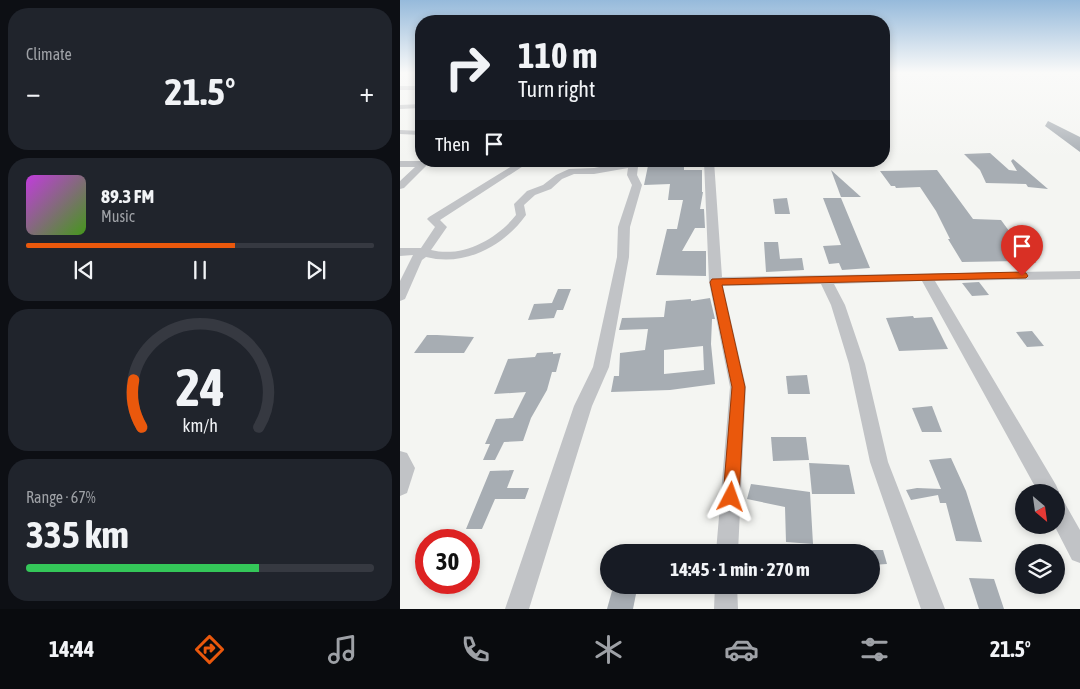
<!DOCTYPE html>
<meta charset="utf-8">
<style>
body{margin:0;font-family:"Asap Condensed",sans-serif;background:#20242c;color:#f1f3f6;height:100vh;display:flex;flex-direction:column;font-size:19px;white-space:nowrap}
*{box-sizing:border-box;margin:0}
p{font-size:16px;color:#9ea1a6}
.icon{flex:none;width:28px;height:28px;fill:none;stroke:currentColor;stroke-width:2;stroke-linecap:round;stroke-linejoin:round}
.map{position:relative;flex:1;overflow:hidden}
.sheet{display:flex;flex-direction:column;gap:8px;padding:8px;background:#0d0f14;width:400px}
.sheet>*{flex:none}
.guide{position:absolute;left:15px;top:15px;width:475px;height:152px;border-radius:20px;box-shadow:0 2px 8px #0003;background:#171b24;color:#f1f3f6;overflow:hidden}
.needle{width:32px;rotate:151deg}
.fabs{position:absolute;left:615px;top:484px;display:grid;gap:10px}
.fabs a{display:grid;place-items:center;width:50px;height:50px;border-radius:50%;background:#171b24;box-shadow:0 2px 8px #0003;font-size:25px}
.speed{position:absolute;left:15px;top:529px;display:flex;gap:10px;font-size:25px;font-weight:700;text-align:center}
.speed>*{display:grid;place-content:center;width:65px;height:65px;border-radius:50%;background:#171b24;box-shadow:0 2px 8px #0003;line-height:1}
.speed .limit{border:8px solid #d22;background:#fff;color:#111}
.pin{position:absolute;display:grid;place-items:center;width:42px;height:42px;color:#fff;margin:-51px -21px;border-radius:50% 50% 50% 0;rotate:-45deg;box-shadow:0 0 5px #0007}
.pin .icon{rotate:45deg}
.me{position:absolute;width:55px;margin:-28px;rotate:4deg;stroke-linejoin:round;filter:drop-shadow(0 0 4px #0008)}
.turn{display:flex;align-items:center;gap:18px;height:105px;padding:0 20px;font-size:22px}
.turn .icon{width:65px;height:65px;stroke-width:2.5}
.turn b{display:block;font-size:35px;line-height:42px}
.then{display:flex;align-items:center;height:48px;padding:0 20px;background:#0003;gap:10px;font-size:19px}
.big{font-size:38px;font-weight:700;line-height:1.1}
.sheet .card{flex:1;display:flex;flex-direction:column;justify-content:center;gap:8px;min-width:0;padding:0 18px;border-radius:20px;background:#20242c}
.sheet .dial{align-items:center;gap:0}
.dial svg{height:130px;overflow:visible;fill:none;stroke:#363941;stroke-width:7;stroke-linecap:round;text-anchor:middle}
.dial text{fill:#f1f3f6;stroke:none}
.song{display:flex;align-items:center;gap:15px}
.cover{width:60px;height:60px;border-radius:8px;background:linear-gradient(135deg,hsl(290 70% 55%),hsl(100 70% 35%))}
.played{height:5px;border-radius:2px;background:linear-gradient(90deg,#ea580c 60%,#363941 60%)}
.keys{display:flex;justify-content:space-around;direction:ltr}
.heat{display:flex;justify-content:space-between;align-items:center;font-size:28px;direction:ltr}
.charge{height:8px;border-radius:4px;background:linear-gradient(90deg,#34c759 67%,#363941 0)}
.trip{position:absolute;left:200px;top:544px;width:280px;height:50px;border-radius:25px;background:#171b24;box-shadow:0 2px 8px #0003;font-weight:700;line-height:50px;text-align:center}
.tab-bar{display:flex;height:80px;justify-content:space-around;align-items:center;background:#090b0e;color:#9ea1a6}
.tab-bar .icon{width:35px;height:35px}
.tab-bar .current{color:#ea580c}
.tab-bar b{font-size:22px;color:#f1f3f6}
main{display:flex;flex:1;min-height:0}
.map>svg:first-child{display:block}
</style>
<main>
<section class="sheet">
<div class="card"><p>Climate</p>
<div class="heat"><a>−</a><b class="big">21.5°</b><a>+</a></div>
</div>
<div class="card">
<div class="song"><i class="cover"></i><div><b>89.3 FM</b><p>Music</p></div></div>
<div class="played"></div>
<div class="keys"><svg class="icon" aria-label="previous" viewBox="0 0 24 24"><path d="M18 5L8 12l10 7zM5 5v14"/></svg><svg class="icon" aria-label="pause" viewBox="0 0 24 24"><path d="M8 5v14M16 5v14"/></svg><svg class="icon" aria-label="next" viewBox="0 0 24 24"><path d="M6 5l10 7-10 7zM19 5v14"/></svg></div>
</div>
<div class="card dial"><svg viewBox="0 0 100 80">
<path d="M14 69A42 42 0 1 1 86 69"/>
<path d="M14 69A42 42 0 0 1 9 40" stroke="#ea580c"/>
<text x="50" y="56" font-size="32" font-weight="700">24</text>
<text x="50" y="72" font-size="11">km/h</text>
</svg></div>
<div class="card"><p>Range · 67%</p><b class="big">335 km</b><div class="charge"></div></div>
</section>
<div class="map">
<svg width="680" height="609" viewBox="0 0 680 609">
<rect width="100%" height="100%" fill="#f4f5f2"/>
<g fill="#a7adb3" fill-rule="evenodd">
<polygon points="648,121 680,137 680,152 645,126"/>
<polygon points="590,153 609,170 617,171 611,161 613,159 648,189 628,187 626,184 586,183 580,170 564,154"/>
<polygon points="249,161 275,161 275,164 284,164 284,170 302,170 302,192 303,192 300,209 304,209 305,228 295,228 282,251 306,251 306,276 256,275 267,229 277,229 283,200 268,200 270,184 244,185"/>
<polygon points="431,170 461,197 441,197"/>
<polygon points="537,170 573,219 601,220 615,239 622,239 635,253 629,254 636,263 621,263 619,261 562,262 548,239 550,239 536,211 520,187 496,188 495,186 491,186 480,171"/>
<polygon points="387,198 390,214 375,214 373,199"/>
<polygon points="423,198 441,198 470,268 442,270 439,263 429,264 423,246 441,245"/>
<polygon points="364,242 378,242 380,259 402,258 404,270 366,272"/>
<polygon points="579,282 589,295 572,296 562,283"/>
<polygon points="158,289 171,289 163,310 157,310 154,318 128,320 134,304 152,303"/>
<path d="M310,298L315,319H312L311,344L315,384L270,390L211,392L214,376H219L220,353L245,350L248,329L219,330L222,318L264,317L266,301L291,299V301ZM303,346L304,370L264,374V350Z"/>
<polygon points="513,316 514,318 532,317 548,349 499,351 486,318"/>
<polygon points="632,331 644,346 627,347 616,332"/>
<polygon points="27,335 37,335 74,337 64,353 14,353"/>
<polygon points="153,352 153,354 161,353 156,372 152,372 147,390 131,418 123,441 104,442 95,460 83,460 90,444 85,444 96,419 113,418 126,392 94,394 108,359 135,357 137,353"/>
<polygon points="407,375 410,394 388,394 386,376"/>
<polygon points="532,406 542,432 522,432 512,408"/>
<polygon points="371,437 406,437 409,460 373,461"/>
<polygon points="551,458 566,491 582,542 556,541 546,503 540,503 538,495 511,500 506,490 517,488 541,489 529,460"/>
<polygon points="409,463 449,465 455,494 412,494"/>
<polygon points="114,470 107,488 129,488 125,499 95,499 82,529 66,529 90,471"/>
<polygon points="351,484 410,492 413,544 386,542 385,507 347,499"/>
<polygon points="471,550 483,550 487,564 471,565"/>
<polygon points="569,578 594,579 604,609 579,609"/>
<polygon points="212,591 236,594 233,609 207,609"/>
</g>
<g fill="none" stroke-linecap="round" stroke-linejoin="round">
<g fill="#c1c3c6" fill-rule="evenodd">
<rect x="0" y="86" width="21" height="4"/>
<polygon points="21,104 21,108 0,109 0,105"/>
<polygon points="0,130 21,131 21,135 0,134"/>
<polygon points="0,161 31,161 4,188 0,189 0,181 15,167 0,167"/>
<path d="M120,161H131L40,220L47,227L31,250C63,258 97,239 116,215L114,204L127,191L143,185L156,175L169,169L194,168L230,161L238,167L237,175L242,185L230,227L229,257L209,367L192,406L129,609H105L174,406L193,367L217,257L218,227L232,185L227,175L228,168L194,174H174L162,179L151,189L135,195L124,205L126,215C104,246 65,267 26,257L22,260L5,299L0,301V281L13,255L0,256V248H21L35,227L27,219L29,217Z"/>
<polygon points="304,161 314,161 322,277 680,271 680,279 535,281 656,485 659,492 657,497 663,500 680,530 680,563 672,560 654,525 656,525 656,492 638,492 522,281 434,284 445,305 465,364 488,462 545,609 521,609 470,462 449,364 431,305 421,284 323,286 346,387 338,552 316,552 330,387 309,282"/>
<polygon points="0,451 7,453 15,468 7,493 0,496"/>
<polygon points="315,585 337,585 338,609 314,609"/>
</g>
</g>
<linearGradient id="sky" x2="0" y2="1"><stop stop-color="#96badb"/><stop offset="0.46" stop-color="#fafaf9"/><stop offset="1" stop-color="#fafaf9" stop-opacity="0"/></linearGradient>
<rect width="680" height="158" fill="url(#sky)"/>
<polygon fill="#ea580c" stroke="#983908" points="622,272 626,273 628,276 626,278 322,285 345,387 339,497 337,503 331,506 325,503 323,497 332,387 310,282 312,279"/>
</svg>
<div class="fabs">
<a><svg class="needle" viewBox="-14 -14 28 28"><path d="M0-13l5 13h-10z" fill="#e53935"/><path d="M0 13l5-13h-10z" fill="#9ea1a6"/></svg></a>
<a><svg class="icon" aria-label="layers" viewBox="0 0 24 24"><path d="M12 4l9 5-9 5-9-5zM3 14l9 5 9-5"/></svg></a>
</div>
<div class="speed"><div class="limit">30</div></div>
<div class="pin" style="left:622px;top:276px;background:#d93025"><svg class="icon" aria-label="arrive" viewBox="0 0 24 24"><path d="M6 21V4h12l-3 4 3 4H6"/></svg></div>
<svg class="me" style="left:331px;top:497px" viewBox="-20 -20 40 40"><path d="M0-17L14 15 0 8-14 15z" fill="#ea580c" stroke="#fff" stroke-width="4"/></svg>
<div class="trip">14:45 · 1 min · 270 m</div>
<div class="guide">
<div class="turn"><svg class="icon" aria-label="right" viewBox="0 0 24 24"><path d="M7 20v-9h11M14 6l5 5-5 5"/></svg><div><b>110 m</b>Turn right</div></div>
<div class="then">Then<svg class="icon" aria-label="arrive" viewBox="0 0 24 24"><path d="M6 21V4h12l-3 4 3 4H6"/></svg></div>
</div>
</div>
</main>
<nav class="tab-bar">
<b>14:44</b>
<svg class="icon current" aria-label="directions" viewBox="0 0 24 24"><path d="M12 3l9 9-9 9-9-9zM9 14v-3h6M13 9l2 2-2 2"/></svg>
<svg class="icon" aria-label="music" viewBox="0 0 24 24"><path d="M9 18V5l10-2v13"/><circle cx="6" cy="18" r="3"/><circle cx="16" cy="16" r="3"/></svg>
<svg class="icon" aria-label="phone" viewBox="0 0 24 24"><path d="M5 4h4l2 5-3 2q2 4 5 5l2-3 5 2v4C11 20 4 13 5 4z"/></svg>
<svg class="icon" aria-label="climate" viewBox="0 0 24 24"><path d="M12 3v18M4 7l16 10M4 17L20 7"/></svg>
<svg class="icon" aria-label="car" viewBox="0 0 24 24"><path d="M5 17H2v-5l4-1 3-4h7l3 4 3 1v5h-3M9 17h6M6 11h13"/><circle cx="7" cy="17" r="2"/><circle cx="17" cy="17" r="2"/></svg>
<svg class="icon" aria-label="filters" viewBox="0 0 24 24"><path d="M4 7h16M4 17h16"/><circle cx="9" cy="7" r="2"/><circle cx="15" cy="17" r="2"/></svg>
<b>21.5°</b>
</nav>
